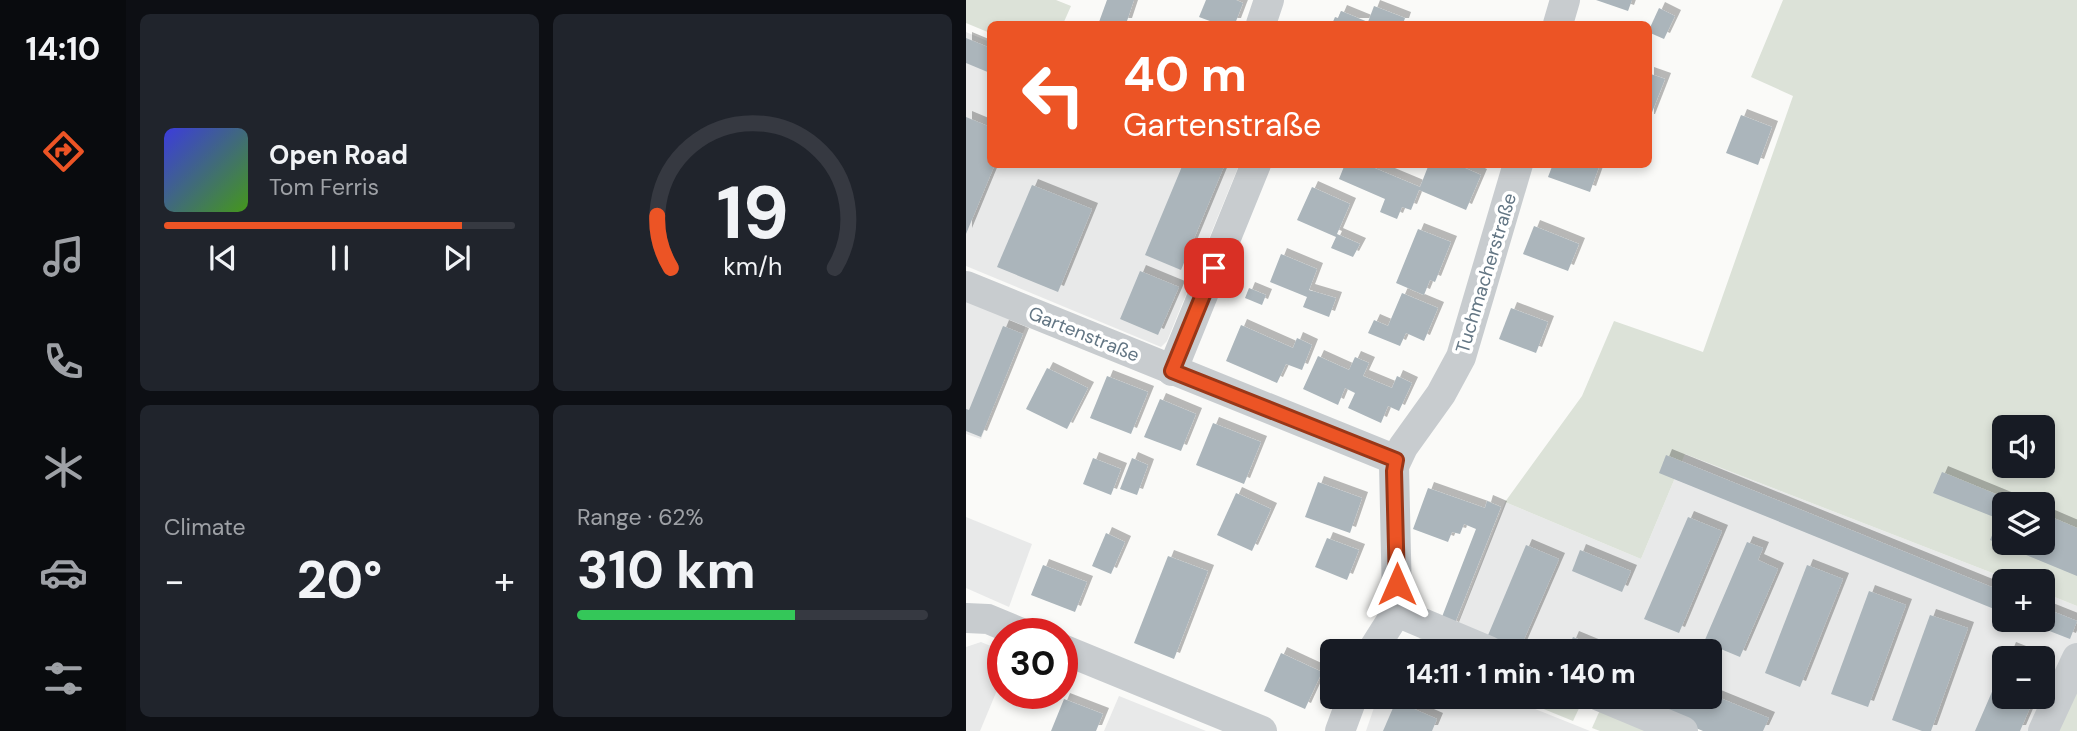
<!DOCTYPE html>
<meta charset="utf-8">
<style>
body{margin:0;font-family:"DM Sans",sans-serif;background:#20242c;color:#f1f3f6;height:100vh;display:flex;flex-direction:column;font-size:26px;white-space:nowrap}
*{box-sizing:border-box;margin:0}
p{font-size:23px;color:#9ea1a6}
.icon{flex:none;width:38px;height:38px;fill:none;stroke:currentColor;stroke-width:2;stroke-linecap:round;stroke-linejoin:round}
.map{position:relative;flex:1;overflow:hidden}
.side{display:flex;flex-direction:column;gap:14px;padding:14px;background:#0d0f14;width:840px}
.side>*{flex:none}
.banner{position:absolute;left:21px;top:21px;width:665px;height:147px;border-radius:10px;box-shadow:0 4px 10px #0003;background:#ec5425;color:#fff;overflow:hidden}
.controls{position:absolute;left:1026px;top:415px;display:grid;gap:14px}
.controls a{display:grid;place-items:center;width:63px;height:63px;border-radius:10px;background:#171b24;box-shadow:0 4px 10px #0003;font-size:35px}
.speed{position:absolute;left:21px;top:618px;display:flex;gap:14px;font-size:35px;font-weight:700;text-align:center}
.speed>*{display:grid;place-content:center;width:91px;height:91px;border-radius:50%;background:#171b24;box-shadow:0 4px 10px #0003;line-height:1}
.speed .limit{border:10px solid #d22;background:#fff;color:#111}
.pin{position:absolute;display:grid;place-items:center;width:60px;height:60px;color:#fff;margin:-30px;border-radius:14px;box-shadow:0 4px 10px #0006}
.me{position:absolute;width:77px;margin:-38px;rotate:0deg;stroke-linejoin:round;filter:drop-shadow(0 0 5px #0008)}
.turn{display:flex;align-items:center;gap:24px;height:147px;padding:0 21px;font-size:32px}
.turn .icon{width:91px;height:91px;stroke-width:2.5}
.turn b{display:block;font-size:49px;line-height:60px}
.big{font-size:52px;font-weight:800;line-height:1.1}
.side .widget{flex:1;display:flex;flex-direction:column;justify-content:center;gap:10px;min-width:0;padding:0 24px;border-radius:10px;background:#20242c}
.side .dial{align-items:center;gap:0}
.dial svg{height:182px;overflow:visible;fill:none;stroke:#363941;stroke-width:7;stroke-linecap:round;text-anchor:middle}
.dial text{fill:#f1f3f6;stroke:none}
.song{display:flex;align-items:center;gap:21px}
.cover{width:84px;height:84px;border-radius:10px;background:linear-gradient(135deg,hsl(240 70% 55%),hsl(100 70% 35%))}
.played{height:7px;border-radius:4px;background:linear-gradient(90deg,#ec5425 85%,#363941 85%)}
.keys{display:flex;justify-content:space-around;direction:ltr}
.heat{display:flex;justify-content:space-between;align-items:center;font-size:38px;direction:ltr}
.charge{height:10px;border-radius:5px;background:linear-gradient(90deg,#34c759 62%,#363941 0)}
.side .tiles{flex:1;display:grid;gap:14px;grid-template-columns:repeat(2,1fr)}
.trip{position:absolute;left:354px;top:639px;width:402px;height:70px;border-radius:10px;background:#171b24;box-shadow:0 4px 10px #0003;font-weight:800;line-height:70px;text-align:center}
main{display:flex;flex:1;min-height:0}
.menu{display:flex;flex-direction:column;width:126px;justify-content:space-around;align-items:center;background:#090b0e;color:#9ea1a6}
.menu .icon{width:49px;height:49px}
.menu .on{color:#ec5425}
.menu b{font-size:32px;color:#f1f3f6}
.map>svg:first-child{display:block}
</style>
<main>
<nav class="menu">
<b>14:10</b>
<svg class="icon on" aria-label="directions" viewBox="0 0 24 24"><path d="M12 3l9 9-9 9-9-9zM9 14v-3h6M13 9l2 2-2 2"/></svg>
<svg class="icon" aria-label="music" viewBox="0 0 24 24"><path d="M9 18V5l10-2v13"/><circle cx="6" cy="18" r="3"/><circle cx="16" cy="16" r="3"/></svg>
<svg class="icon" aria-label="phone" viewBox="0 0 24 24"><path d="M5 4h4l2 5-3 2q2 4 5 5l2-3 5 2v4C11 20 4 13 5 4z"/></svg>
<svg class="icon" aria-label="climate" viewBox="0 0 24 24"><path d="M12 3v18M4 7l16 10M4 17L20 7"/></svg>
<svg class="icon" aria-label="car" viewBox="0 0 24 24"><path d="M5 17H2v-5l4-1 3-4h7l3 4 3 1v5h-3M9 17h6M6 11h13"/><circle cx="7" cy="17" r="2"/><circle cx="17" cy="17" r="2"/></svg>
<svg class="icon" aria-label="filters" viewBox="0 0 24 24"><path d="M4 7h16M4 17h16"/><circle cx="9" cy="7" r="2"/><circle cx="15" cy="17" r="2"/></svg>
</nav>
<section class="side">
<div class="tiles">
<div class="widget">
<div class="song"><i class="cover"></i><div><b>Open Road</b><p>Tom Ferris</p></div></div>
<div class="played"></div>
<div class="keys"><svg class="icon" aria-label="previous" viewBox="0 0 24 24"><path d="M18 5L8 12l10 7zM5 5v14"/></svg><svg class="icon" aria-label="pause" viewBox="0 0 24 24"><path d="M8 5v14M16 5v14"/></svg><svg class="icon" aria-label="next" viewBox="0 0 24 24"><path d="M6 5l10 7-10 7zM19 5v14"/></svg></div>
</div>
<div class="widget dial"><svg viewBox="0 0 100 80">
<path d="M14 69A42 42 0 1 1 86 69"/>
<path d="M14 69A42 42 0 0 1 8 46" stroke="#ec5425"/>
<text x="50" y="56" font-size="32" font-weight="700">19</text>
<text x="50" y="72" font-size="11">km/h</text>
</svg></div>
<div class="widget"><p>Climate</p>
<div class="heat"><a>−</a><b class="big">20°</b><a>+</a></div>
</div>
<div class="widget"><p>Range · 62%</p><b class="big">310 km</b><div class="charge"></div></div>
</div>
</section>
<div class="map">
<svg width="1111" height="731" viewBox="0 0 1111 731">
<defs>
<filter id="shadow"><feDropShadow dx="6" dy="-6" stdDeviation="0" flood-color="#0004"/></filter>
</defs>
<rect width="100%" height="100%" fill="#fafaf8"/>
<g fill="#e8e9e9" fill-rule="evenodd">
<polygon points="0,32 24,42 24,164 273,165 201,341 195,347 0,266"/>
<polygon points="0,299 61,323 15,439 0,434"/>
<path d="M719,454L1047,581H1038V620H1076V592L1111,606V647L1071,731H754L744,696V651H549L490,628L539,502L675,559ZM1038,658H1076V696H1038Z"/>
<polygon points="0,517 66,544 43,607 0,588"/>
<polygon points="15,642 37,651 37,676 14,731 0,731 0,647"/>
<polygon points="153,696 240,731 138,731"/>
<polygon points="412,696 539,697 624,731 400,731"/>
</g>
<g fill="#dce2d8" fill-rule="evenodd">
<polygon points="0,0 90,0 105,6 97,24 24,24 24,33 0,23"/>
<path d="M817,0H1111V606L1076,592V581H1047L719,454L675,559L539,502L616,396L648,321L737,352L827,96L785,77ZM1038,427H1076V466H1038ZM1038,504H1076V542H1038Z"/>
<polygon points="460,636 495,651 436,651 430,648"/>
<polygon points="1111,680 1111,731 1088,731"/>
<polygon points="548,697 603,697 616,702 607,721"/>
<polygon points="634,710 684,731 634,731 626,728"/>
</g>
<g fill="#abb5bb" filter="url(#shadow)">
<polygon points="141,0 168,0 160,24 139,24 133,22"/>
<polygon points="240,0 270,0 277,3 269,24 252,24 233,17"/>
<polygon points="630,0 666,0 662,11"/>
<polygon points="408,6 439,18 437,24 366,24 369,17 372,18 375,11 402,22"/>
<polygon points="693,8 709,16 698,39 682,32"/>
<polygon points="0,38 24,48 24,73 0,63"/>
<polygon points="682,73 699,79 683,120 682,120"/>
<polygon points="775,115 806,127 792,165 760,153"/>
<polygon points="0,117 24,127 24,164 29,164 0,234"/>
<polygon points="217,164 259,164 215,270 179,255"/>
<polygon points="379,164 399,164 454,187 463,164 490,164 515,175 500,210 453,190 445,210 436,207 431,219 414,212 419,199 373,179"/>
<polygon points="587,164 634,164 624,192 582,177"/>
<polygon points="66,185 126,209 92,292 31,267"/>
<polygon points="346,187 384,204 371,234 394,244 387,257 365,248 370,237 331,220"/>
<polygon points="568,226 613,244 602,271 557,254"/>
<polygon points="452,229 485,242 469,282 464,280 458,295 430,283"/>
<polygon points="315,254 351,269 343,290 370,298 363,317 337,307 341,297 304,282"/>
<polygon points="174,271 213,287 192,335 154,319"/>
<polygon points="283,288 300,295 296,305 279,298"/>
<polygon points="436,293 472,308 458,341 440,333 434,346 402,333 408,320 422,326"/>
<polygon points="545,308 582,322 570,353 533,339"/>
<polygon points="275,325 327,348 331,338 346,345 336,370 320,364 311,383 260,361"/>
<polygon points="37,326 57,334 15,437 0,431 0,409 3,410"/>
<polygon points="352,356 383,370 389,357 403,363 397,376 426,388 431,376 446,383 433,411 422,406 415,423 382,408 389,393 379,388 372,405 337,389"/>
<polygon points="81,368 122,388 101,429 60,409"/>
<polygon points="141,376 182,392 165,434 124,418"/>
<polygon points="194,399 230,414 215,451 178,437"/>
<polygon points="247,423 295,442 278,484 230,465"/>
<polygon points="700,455 1038,592 1038,613 693,473"/>
<polygon points="127,458 155,469 145,495 117,484"/>
<polygon points="166,458 182,465 171,495 154,489"/>
<polygon points="976,472 1054,504 1038,504 1038,542 1076,542 1076,513 1111,528 1111,576 1024,540 1033,519 967,493"/>
<polygon points="352,482 396,498 384,533 339,517"/>
<polygon points="462,488 519,508 521,501 535,507 487,628 474,622 510,529 498,524 494,534 486,532 482,542 447,529"/>
<polygon points="270,493 305,509 286,551 251,535"/>
<polygon points="722,517 756,531 713,633 678,619"/>
<polygon points="140,533 159,542 145,574 126,566"/>
<polygon points="361,538 393,550 381,580 349,567"/>
<polygon points="781,542 797,548 792,560 812,569 774,657 738,642"/>
<polygon points="560,545 593,559 553,651 546,651 520,640"/>
<polygon points="614,550 665,571 656,592 606,571"/>
<polygon points="202,556 242,571 208,659 168,643"/>
<polygon points="77,565 121,582 109,612 65,595"/>
<polygon points="841,565 877,579 834,687 799,673"/>
<polygon points="903,591 940,605 902,707 865,694"/>
<polygon points="1076,607 1111,621 1104,639 1055,620 1076,620"/>
<polygon points="964,615 1002,628 965,731 956,731 926,720"/>
<polygon points="607,637 641,651 601,651"/>
<polygon points="1044,648 1069,658 1040,658"/>
<polygon points="315,653 356,672 339,709 298,691"/>
<polygon points="1038,664 1038,696 1069,696 1054,731 1009,731"/>
<polygon points="744,694 803,718 797,731 737,731 654,696 744,696"/>
<polygon points="98,699 137,714 130,731 85,731"/>
<polygon points="430,701 471,719 466,731 417,731"/>
</g>
<g fill="none" stroke-linecap="round" stroke-linejoin="round">
<g stroke="#c8cccf" stroke-width="30">
<polyline points="295,24 303,0"/>
<polyline points="592,24 599,0"/>
<polyline points="0,286 430,460"/>
<polyline points="206,371 290,164"/>
<polyline points="428,611 523,651"/>
<polyline points="0,618 22,619 58,634"/>
<polyline points="96,649 296,731"/>
<polyline points="406,651 425,621 431,599 428,466 437,447 475,394 495,357 552,164"/>
<polyline points="633,696 717,731"/>
<polyline points="374,731 387,696"/>
<polyline points="1077,731 1111,658"/>
</g>
</g>
<g fill="none" stroke-linecap="round" stroke-linejoin="round">
<g stroke="#993718" stroke-width="18">
<polyline id="route" points="248,268 206,371 430,460 428,471 431,584"/>
</g>
<use href="#route" stroke="#ec5425" stroke-width="12"/>
</g>
<g text-anchor="middle" dominant-baseline="central" stroke-width="7" stroke-linejoin="round" paint-order="stroke">
<g font-size="19" fill="#637684" stroke="#fff">
<text transform="translate(520 273) rotate(-73)">Tuchmacherstraße</text>
<text transform="translate(118 334) rotate(22)">Gartenstraße</text>
</g>
</g>
</svg>
<div class="controls">
<a><svg class="icon" aria-label="sound" viewBox="0 0 24 24"><path d="M4 9h4l5-4v14l-5-4H4zM17 9q2 3 0 6"/></svg></a>
<a><svg class="icon" aria-label="layers" viewBox="0 0 24 24"><path d="M12 4l9 5-9 5-9-5zM3 14l9 5 9-5"/></svg></a>
<a>+</a>
<a>−</a>
</div>
<div class="speed"><div class="limit">30</div></div>
<div class="pin" style="left:248px;top:268px;background:#d93025"><svg class="icon" aria-label="arrive" viewBox="0 0 24 24"><path d="M6 21V4h12l-3 4 3 4H6"/></svg></div>
<svg class="me" style="left:431px;top:584px" viewBox="-20 -20 40 40"><path d="M0-17L14 15 0 8-14 15z" fill="#ec5425" stroke="#fff" stroke-width="4"/></svg>
<div class="trip">14:11 · 1 min · 140 m</div>
<div class="banner">
<div class="turn"><svg class="icon" aria-label="left" viewBox="0 0 24 24"><path d="M17 20v-9H6M10 6l-5 5 5 5"/></svg><div><b>40 m</b>Gartenstraße</div></div>
</div>
</div>
</main>
